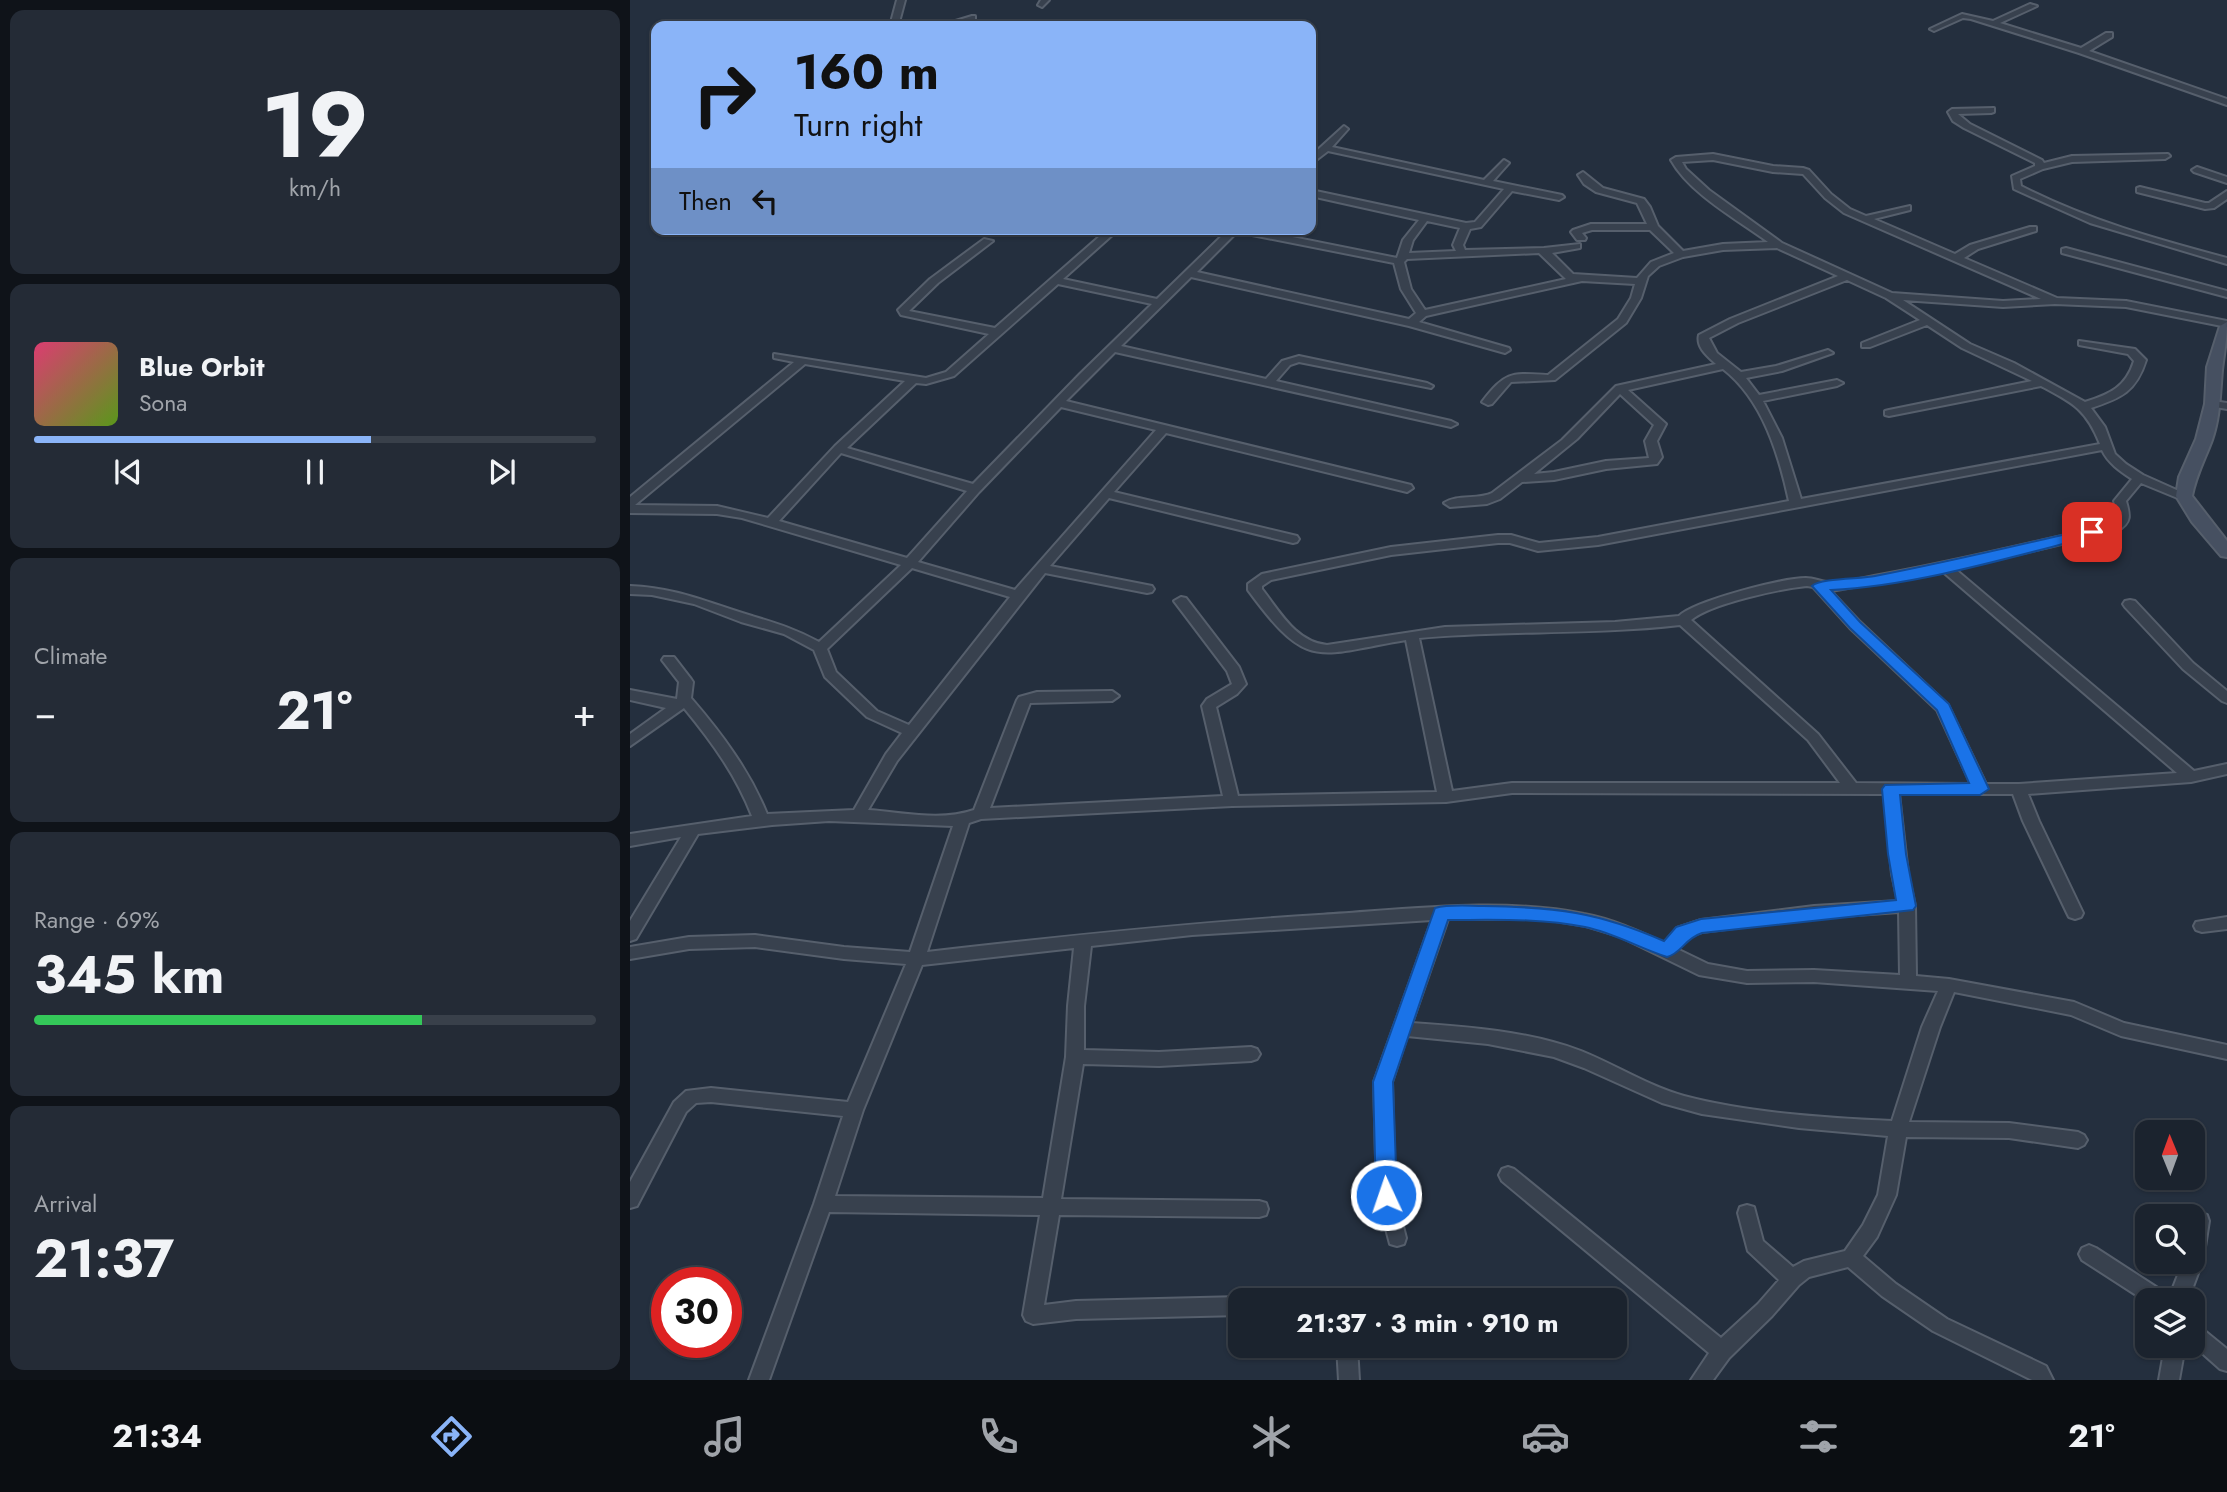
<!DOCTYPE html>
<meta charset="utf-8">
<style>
body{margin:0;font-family:Jost,sans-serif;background:#242b36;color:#f1f3f6;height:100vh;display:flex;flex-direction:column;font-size:26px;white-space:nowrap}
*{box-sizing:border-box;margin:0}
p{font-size:23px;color:#a0a4aa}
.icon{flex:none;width:38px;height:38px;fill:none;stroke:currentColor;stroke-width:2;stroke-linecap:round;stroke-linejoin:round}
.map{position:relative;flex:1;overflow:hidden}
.panel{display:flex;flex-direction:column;gap:10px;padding:10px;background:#0f1319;width:630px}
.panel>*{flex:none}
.top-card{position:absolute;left:21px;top:21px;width:665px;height:214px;border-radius:14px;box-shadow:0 2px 5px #0004,0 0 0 2px #39404a;background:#8ab4f8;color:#111;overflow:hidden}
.needle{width:46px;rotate:359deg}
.tools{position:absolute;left:1505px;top:1120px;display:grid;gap:14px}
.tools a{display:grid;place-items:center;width:70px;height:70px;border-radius:14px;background:#1b232e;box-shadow:0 2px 5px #0004,0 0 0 2px #39404a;font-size:35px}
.speed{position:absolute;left:21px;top:1267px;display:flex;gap:14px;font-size:35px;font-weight:700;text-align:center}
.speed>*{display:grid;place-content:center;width:91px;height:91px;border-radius:50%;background:#1b232e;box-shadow:0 2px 5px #0004,0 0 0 2px #39404a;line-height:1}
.speed .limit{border:10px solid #d22;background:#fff;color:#111}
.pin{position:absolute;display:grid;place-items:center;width:60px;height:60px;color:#fff;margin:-30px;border-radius:14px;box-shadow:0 4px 10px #0006}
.me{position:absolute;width:77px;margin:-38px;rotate:357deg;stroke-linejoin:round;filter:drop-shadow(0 0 5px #0008)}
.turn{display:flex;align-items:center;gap:24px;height:147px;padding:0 28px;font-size:32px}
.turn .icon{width:91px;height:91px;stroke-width:2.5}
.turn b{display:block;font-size:49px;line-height:60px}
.then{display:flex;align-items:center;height:66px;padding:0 28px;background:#0003;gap:14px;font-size:26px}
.big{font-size:52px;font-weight:700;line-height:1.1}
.panel .tile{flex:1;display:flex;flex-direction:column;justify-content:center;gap:10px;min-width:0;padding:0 24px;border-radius:14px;background:#242b36}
.panel .dial{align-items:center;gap:0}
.dial b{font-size:91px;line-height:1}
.song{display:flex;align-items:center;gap:21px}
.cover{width:84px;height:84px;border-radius:10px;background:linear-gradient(135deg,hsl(340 70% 55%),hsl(90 70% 35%))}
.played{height:7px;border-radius:4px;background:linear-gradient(90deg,#8ab4f8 60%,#39404a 60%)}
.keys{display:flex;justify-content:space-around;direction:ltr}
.heat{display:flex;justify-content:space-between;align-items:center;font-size:38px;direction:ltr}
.charge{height:10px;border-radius:5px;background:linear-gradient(90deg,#34c759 69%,#39404a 0)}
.trip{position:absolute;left:598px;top:1288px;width:399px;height:70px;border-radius:14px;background:#1b232e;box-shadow:0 2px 5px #0004,0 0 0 2px #39404a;font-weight:700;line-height:70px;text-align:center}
.dock{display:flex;height:112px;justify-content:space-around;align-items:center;background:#0b0e12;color:#a0a4aa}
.dock .icon{width:49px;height:49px}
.dock .selected{color:#8ab4f8}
.dock b{font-size:32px;color:#f1f3f6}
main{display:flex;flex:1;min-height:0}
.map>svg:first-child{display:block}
</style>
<main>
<section class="panel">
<div class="tile dial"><b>19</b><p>km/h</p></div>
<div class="tile">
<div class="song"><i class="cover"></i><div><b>Blue Orbit</b><p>Sona</p></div></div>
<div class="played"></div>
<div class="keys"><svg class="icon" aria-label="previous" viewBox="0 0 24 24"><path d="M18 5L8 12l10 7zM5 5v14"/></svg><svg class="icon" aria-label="pause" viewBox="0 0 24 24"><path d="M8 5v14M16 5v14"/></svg><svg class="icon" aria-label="next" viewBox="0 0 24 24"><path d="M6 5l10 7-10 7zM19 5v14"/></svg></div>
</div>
<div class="tile"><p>Climate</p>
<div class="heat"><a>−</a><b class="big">21°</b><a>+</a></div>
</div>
<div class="tile"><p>Range · 69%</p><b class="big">345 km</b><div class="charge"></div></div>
<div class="tile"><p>Arrival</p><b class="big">21:37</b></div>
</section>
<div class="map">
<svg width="1597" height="1380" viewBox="0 0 1597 1380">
<rect width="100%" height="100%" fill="#242f3e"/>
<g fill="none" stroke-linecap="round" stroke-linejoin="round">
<g stroke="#565f6c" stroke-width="4">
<g id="street">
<polygon points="267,0 275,0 268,26 260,26"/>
<polygon points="411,0 419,0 412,7 408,5"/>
<polygon points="1400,4 1407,6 1370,23 1451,48 1476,33 1482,33 1482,37 1459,51 1597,99 1597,105 1449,53 1341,19 1333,18 1304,31 1300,29 1332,14 1363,21"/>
<polygon points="342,16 345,16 345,20 321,26 309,26"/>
<polygon points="191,24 196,24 197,26 187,26"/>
<path d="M1364,108V112L1361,113L1328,114L1340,124L1412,160L1414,163L1442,156L1538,154L1540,156L1535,159L1442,162L1413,169L1390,179L1391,186C1457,220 1526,239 1597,258V264L1460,223L1384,189L1382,176L1405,166V163L1334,128L1323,121L1318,112L1322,109Z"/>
<path d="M714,126L718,129L702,147L854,180L874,160L879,163L863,181L932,195L934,197L929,200L882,191L851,227L840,229L833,245L835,250L914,248L950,244V248L922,253L943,274L1007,278L1021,262L1044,253L1020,230H962L952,233L956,238L955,240H947L941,232L943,230L961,224H1017L1007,203L966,192L954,184L948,175L953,172L973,188L1014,199L1020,207L1028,226L1053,251L1093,244L1138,242C1108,220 1059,193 1041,160L1046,157L1083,154L1143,166L1173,168L1179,170L1201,194L1220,209L1236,216L1280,206V210L1244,219L1325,254L1340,245L1400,227H1406V231L1348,249L1334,258L1427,298L1496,301L1597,321V327L1496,307L1425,304L1373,307L1273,300L1340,344L1384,363L1455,402C1480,394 1496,387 1504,361L1498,354L1449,345V341L1505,349L1516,360C1506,392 1491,398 1461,408L1475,427L1485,454L1496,464L1513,475L1560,496L1558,499H1550L1511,483L1496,501C1500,515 1502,523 1487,531L1325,569L1564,771L1597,764V774L1561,782L1398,794L1409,821L1453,913L1451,917L1445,919L1439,917L1437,913L1393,821L1383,794H1269L1278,874L1285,906L1286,976L1319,979L1444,1002L1494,1023L1597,1045V1059L1491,1036L1441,1015L1324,992L1310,1027L1279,1122L1379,1123L1448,1132L1454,1135L1457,1140L1454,1145L1448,1148L1379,1138L1276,1137L1266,1195L1247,1237L1233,1256L1266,1284L1317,1319L1416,1366L1423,1380H1402L1303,1331L1252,1296L1218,1267L1179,1277L1169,1285L1142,1316L1099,1358L1083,1380H1061L1079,1353L872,1181L869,1175L872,1169L878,1167L884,1169L1091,1338L1128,1304L1149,1280L1118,1251L1108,1213L1110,1207L1117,1205L1124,1207L1133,1241L1163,1267L1174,1261L1215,1251L1233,1225L1248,1195L1258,1136L1169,1128L1072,1114L1032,1103L954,1068L924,1057L858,1044L777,1036L762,1082L765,1195L776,1238L774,1244L767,1246L760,1244L747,1195L744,1082L802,920L562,935L461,946L454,1006V1050L529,1052L621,1047L627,1049L630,1054L627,1059L621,1061L529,1066L453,1064L431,1199L629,1201L636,1203L638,1209L636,1215L629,1217L429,1215L414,1305L446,1301L611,1297L618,1300H611V1315L446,1319L403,1324L396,1321L393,1315L410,1215L199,1212L139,1380H119L184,1204L213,1116L81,1102L66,1103L56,1112L7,1206L0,1208V1182L44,1102L56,1091L81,1088L218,1102L276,964L214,959L125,947L59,949L0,959V947L59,937L125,935L214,947L280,952L323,826L199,821L142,825L68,834L6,939L0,941V921L51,837L0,846V834L122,816C106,775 82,742 54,708L0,746V734L36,708L0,700V690L47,699L49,682L32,660L34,657H44L61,679L63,682L61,698C92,734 119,770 137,814L224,810L256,754L272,733L237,717L195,677L184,650L154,634L111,622L64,604L22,595L0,594V586C48,588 78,603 122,616C148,624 165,629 189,642L271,565L112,518L87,514L0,513V497L164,362L144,358V354L296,378L316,372L359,334L271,315L268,310L300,279L354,239L363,241L308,283L279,311L365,328L478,229H489L433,279L527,299L599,229H622L767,258L773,240L789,220L681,196V190L836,223L845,222L874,189L698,151L681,164V156ZM1083,160L1143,172L1173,174L1195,198L1214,213L1411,299L1373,301L1262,293L1152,243L1079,190L1056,169L1052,162ZM797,221L830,228L823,245L826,251L779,253L783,240ZM607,232L764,263L771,289L786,313L779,319L567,272ZM1147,248L1208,276L1100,319L1069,335C1066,347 1077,356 1086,364L986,386L932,440L862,493C847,500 827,494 814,503L820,507L857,504L870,499L892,482L924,480L976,469L1027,464L1032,457L1027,441L1036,424L998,390L1093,369C1133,400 1149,455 1159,501L968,537L909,543L881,535H868L761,547L632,574L618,584V590C678,672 686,655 776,640L807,792L608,796L586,707L607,694L616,684L609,667L556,598L551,597L544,601L597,671L602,684L577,699L572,706L593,796L360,808L400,703L482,701L489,696L482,691L407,692L389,697L387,700L344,810C309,822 273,812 238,810L267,761L415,573L517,593L522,592L524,589L522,586L420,566L479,498L663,543L667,542L669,539L667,536L484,492L536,433L777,492L783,488L781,485L436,401L485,352L821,427L827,424L821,421L646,381L660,365L669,362L801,388L803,386L797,383L669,356L652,361L636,379L491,346L561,277L779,326L875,353L880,350L879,348L789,322L796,316L809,313L952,281L1005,284L1001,298L988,319L918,375C881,373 876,371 852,402L858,405L862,404L881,382L925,380L996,323L1011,298L1018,276L1029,266L1053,257L1093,250ZM909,253L936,279L795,310L781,289L774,262L777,259ZM1217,280L1256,298L1290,320L1232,343V347H1240L1297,325L1332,348L1402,381L1259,410L1255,411V415L1259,416L1411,386C1443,403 1456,409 1470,444L1171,499L1152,438L1133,401L1207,386L1213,383L1207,380L1129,395L1116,378L1152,371L1203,353L1198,350L1146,366L1111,372L1087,353L1079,338L1108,323ZM428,284L522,304L450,374L343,484L217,448L286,383L296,384L324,376ZM175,364L275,381L205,446L138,518L87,506L5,505ZM990,394L1024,425L1015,441L1019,458L976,461L924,472L904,474L947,439ZM431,407L526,430L385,590L288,562L349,492ZM1472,450C1478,463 1490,471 1502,479L1484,501L1488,516L1486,522L1479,525C1401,543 1323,562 1244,576C1229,579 1211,584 1197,582C1190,581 1183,578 1176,578C1153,578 1064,601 1049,616L985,622L815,627L697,645C666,642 650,612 632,589V586L641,580L761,555L868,543H880L908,551L968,545ZM211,453L337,491L277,558L149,521ZM282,568L380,597L279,725L247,711L206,672L197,649ZM1312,571L1547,773L1389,784H1356L1318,705L1230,622L1201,591ZM1177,586L1183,587L1220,628L1307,710L1341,784L1226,783L1188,734L1061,620C1082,603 1149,589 1177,586ZM1050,625L1178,740L1210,783H882L822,791L789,638C876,630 963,635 1050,625ZM882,793L1254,794L1262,874L1268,901L1184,906L1071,920L1047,928L1034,943C1008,931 982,919 954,914C873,897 772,910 689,915C558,923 427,937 297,952L339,823L351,819L602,806L816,802ZM1269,912L1270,975L1184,970L1117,971L1078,964L1047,949L1059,936L1072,932L1184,918ZM818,919H914L956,926L989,936L1069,975L1117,983L1184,982L1308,991L1292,1027L1262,1121C1196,1118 1118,1113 1054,1096C1018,1086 986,1065 951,1051C898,1031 838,1027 782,1023ZM444,948L438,1006L436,1057L413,1198L205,1196L233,1110L292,965Z"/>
<polygon points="1567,167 1597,177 1597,183 1564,172 1562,170"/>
<polygon points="1510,187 1575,203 1579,203 1597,191 1597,199 1584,208 1575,209 1507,192 1507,188"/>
<polygon points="1436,248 1597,291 1597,297 1432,253 1432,249"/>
<polygon points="1583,401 1597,403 1597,409 1579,406 1577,404"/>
<polygon points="1500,600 1505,601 1563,663 1597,691 1597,703 1592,701 1553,669 1495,607 1493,604 1495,601"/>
<polygon points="1597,917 1597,929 1572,932 1566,930 1564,926 1566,922"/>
<polygon points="1570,1213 1577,1215 1579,1221 1573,1260 1558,1300 1517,1300 1517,1302 1452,1260 1449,1254 1452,1248 1459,1245 1466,1248 1537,1294 1539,1298 1553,1262 1563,1262 1563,1216"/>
<polygon points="1563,1324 1570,1327 1597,1349 1597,1371 1590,1369 1563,1345"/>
<polygon points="707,1346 727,1346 729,1380 709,1380"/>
<polygon points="1535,1346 1555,1346 1549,1380 1529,1380"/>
</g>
</g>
<g stroke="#565f6c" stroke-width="4">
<path id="secondary" d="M1597,322C1597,339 1594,353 1592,370C1590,394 1590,417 1582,440C1575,459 1566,475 1562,496L1597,541V557L1591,556L1562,522L1546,496L1549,477L1566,439L1575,404L1577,367L1590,326Z"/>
</g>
<use href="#street" fill="#38414e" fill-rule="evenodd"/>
<use href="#secondary" fill="#465061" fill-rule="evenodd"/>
</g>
<path fill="#1a73e8" stroke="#114b97" stroke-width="2" d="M1462,528L1468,529V535C1385,556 1285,586 1201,590L1230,622L1319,704L1359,789L1350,795H1270L1276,854L1286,906L1283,910L1072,933C1054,939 1052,953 1037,957C1009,948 984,933 955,927C910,918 864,920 818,920L763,1082L767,1195L764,1201L756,1204L749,1201L746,1195L743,1082L805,908C820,904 838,906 854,906C925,907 968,912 1034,941L1046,927L1071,919L1266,900L1258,854L1252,789L1255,785L1339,783L1307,710L1220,628L1182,586C1190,578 1231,579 1245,576C1318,562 1390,545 1462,528Z"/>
</svg>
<div class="tools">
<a><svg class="needle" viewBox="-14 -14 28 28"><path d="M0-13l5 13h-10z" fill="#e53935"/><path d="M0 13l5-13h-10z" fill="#a0a4aa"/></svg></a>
<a><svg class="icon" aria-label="search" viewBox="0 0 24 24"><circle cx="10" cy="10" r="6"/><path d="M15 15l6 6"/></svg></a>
<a><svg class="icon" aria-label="layers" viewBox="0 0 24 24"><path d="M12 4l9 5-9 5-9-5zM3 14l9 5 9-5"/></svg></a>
</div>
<div class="speed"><div class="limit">30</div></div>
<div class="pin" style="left:1462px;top:532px;background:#d93025"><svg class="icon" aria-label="arrive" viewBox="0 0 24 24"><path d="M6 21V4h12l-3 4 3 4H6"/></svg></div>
<svg class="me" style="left:756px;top:1195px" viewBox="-20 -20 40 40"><circle r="17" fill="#1a73e8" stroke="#fff" stroke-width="3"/><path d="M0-11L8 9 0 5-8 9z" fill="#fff"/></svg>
<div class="trip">21:37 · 3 min · 910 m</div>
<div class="top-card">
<div class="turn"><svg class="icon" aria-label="right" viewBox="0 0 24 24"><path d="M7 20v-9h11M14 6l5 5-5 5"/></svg><div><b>160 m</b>Turn right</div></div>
<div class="then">Then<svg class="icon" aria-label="left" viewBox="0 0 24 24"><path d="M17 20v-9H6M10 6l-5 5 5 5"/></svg></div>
</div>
</div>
</main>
<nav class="dock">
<b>21:34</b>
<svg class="icon selected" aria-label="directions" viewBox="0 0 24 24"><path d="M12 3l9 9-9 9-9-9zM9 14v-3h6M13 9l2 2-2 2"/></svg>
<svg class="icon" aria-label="music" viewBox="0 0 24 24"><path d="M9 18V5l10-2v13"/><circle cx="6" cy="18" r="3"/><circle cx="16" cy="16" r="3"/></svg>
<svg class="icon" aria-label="phone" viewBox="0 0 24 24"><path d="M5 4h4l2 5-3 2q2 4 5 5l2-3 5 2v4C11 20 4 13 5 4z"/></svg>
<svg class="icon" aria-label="climate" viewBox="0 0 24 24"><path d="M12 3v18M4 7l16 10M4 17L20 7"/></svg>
<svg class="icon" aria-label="car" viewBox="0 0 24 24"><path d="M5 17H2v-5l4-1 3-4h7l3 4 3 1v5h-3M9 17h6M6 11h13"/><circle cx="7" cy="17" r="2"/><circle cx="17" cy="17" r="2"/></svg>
<svg class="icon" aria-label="filters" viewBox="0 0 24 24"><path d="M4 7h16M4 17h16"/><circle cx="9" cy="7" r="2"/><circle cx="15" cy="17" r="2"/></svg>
<b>21°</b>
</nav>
